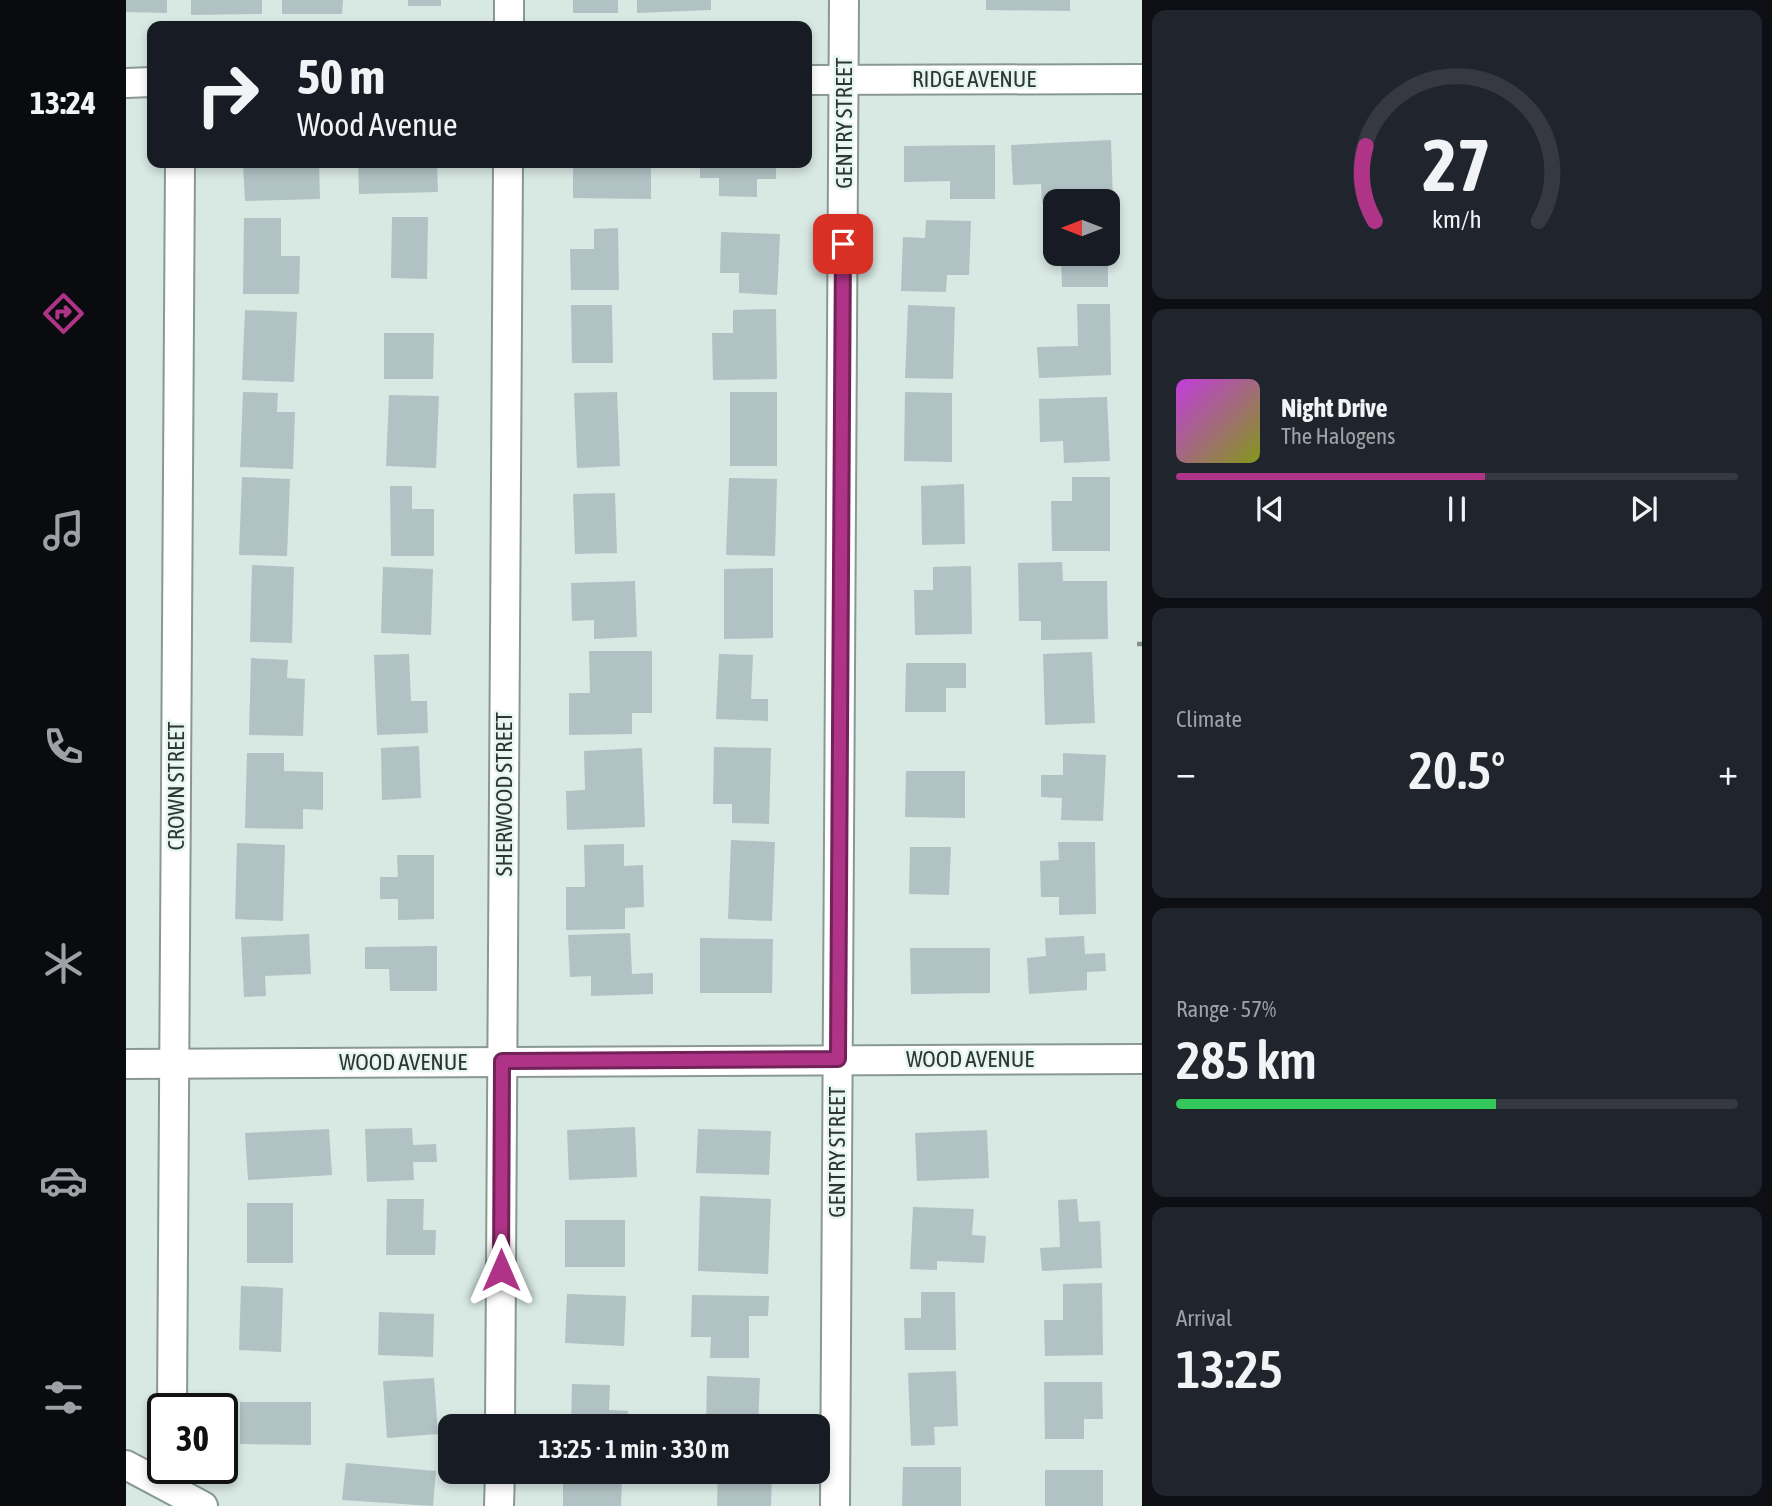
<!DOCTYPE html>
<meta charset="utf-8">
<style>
body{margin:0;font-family:"Asap Condensed",sans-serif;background:#20242c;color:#f1f3f6;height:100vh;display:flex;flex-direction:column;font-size:26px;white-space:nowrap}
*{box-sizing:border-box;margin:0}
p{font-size:23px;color:#9ea1a6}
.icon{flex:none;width:38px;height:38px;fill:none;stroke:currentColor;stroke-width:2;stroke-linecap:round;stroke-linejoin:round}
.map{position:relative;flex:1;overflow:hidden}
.sheet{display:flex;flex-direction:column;gap:10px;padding:10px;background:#0d0f14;width:630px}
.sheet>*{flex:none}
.top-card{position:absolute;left:21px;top:21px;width:665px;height:147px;border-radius:14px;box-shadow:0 4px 10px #0003;background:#171b24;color:#f1f3f6;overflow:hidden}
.needle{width:46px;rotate:270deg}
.controls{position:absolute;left:917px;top:189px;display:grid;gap:14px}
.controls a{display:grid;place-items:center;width:77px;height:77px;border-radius:14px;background:#171b24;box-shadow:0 4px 10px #0003;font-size:35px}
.speed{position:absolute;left:21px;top:1393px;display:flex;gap:14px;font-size:35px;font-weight:700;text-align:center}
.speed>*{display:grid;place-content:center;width:91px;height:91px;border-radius:50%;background:#171b24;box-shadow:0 4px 10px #0003;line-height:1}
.speed .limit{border:4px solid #111;border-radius:10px;background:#fff;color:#111}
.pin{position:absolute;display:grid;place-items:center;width:60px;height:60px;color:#fff;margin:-30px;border-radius:14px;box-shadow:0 4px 10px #0006}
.me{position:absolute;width:77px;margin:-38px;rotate:0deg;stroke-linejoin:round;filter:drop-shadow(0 0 5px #0008)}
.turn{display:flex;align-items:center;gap:24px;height:147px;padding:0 35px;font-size:32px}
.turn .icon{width:91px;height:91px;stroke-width:2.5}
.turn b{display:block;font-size:49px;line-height:60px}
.big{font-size:52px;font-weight:600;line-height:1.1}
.sheet .tile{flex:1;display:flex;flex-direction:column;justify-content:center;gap:10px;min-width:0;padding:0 24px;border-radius:14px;background:#20242c}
.sheet .dial{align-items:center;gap:0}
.dial svg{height:182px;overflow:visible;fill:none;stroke:#363941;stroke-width:7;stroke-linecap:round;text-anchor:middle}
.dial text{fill:#f1f3f6;stroke:none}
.song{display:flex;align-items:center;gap:21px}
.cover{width:84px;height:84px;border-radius:10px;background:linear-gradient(135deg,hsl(290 70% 55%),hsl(70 70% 35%))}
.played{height:7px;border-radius:4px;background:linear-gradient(90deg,#af3487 55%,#363941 55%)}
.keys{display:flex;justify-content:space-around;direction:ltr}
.heat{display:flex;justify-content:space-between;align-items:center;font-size:38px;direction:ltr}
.charge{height:10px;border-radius:5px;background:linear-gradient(90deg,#34c759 57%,#363941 0)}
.trip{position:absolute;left:312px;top:1414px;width:392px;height:70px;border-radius:14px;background:#171b24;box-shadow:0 4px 10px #0003;font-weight:600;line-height:70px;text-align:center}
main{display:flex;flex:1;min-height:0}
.tab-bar{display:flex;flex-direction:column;width:126px;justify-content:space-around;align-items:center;background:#090b0e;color:#9ea1a6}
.tab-bar .icon{width:49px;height:49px}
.tab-bar .on{color:#af3487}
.tab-bar b{font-size:32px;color:#f1f3f6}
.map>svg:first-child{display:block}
</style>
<main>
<nav class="tab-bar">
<b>13:24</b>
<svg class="icon on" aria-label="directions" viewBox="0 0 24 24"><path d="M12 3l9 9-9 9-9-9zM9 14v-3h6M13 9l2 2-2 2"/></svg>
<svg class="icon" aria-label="music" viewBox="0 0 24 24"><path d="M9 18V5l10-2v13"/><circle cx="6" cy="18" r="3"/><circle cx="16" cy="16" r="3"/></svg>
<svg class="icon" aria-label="phone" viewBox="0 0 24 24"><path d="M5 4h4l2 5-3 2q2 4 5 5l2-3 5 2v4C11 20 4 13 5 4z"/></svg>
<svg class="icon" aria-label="climate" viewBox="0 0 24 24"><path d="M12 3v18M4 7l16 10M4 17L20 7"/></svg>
<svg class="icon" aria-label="car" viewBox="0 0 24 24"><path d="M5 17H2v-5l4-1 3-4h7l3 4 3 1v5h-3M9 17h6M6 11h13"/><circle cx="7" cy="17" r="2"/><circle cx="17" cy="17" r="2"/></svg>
<svg class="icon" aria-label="filters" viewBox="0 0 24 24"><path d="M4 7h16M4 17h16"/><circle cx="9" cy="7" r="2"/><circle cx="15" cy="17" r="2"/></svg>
</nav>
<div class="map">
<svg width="1016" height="1506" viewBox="0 0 1016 1506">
<rect width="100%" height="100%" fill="#d8e8e3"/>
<g fill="#b1c2c4">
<polygon points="0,0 41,0 41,13 0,12"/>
<polygon points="65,0 136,0 136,14 65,15"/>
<polygon points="156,0 217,0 216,14 156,14"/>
<rect x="282" y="0" width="33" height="6"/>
<rect x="447" y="0" width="45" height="13"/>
<polygon points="511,0 585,0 585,10 511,13"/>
<polygon points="860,0 944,0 944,11 860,10"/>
<polygon points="985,140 987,201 916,203 915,184 887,185 885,145"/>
<polygon points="869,145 869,199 824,199 824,181 778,182 778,146"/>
<polygon points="117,163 193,163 194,199 119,201"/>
<polygon points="232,163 311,163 312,192 233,194"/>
<polygon points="447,163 525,163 525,199 447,198"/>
<polygon points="574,163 650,163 650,179 631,179 631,197 593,196 593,178 574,178"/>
<polygon points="266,217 302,217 301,279 265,278"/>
<polygon points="118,218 155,218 155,256 174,256 173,294 117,294"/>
<polygon points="800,220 845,221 843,275 821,275 820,292 775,291 777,237 799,238"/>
<polygon points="492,228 493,290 445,290 444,249 468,249 468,229"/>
<polygon points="595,232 654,234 651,295 613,293 613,273 594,273"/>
<polygon points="935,254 982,254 982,287 936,287"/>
<polygon points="951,304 984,304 985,375 913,378 911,347 952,346"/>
<polygon points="445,305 486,305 487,363 446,363"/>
<polygon points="782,305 829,307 827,379 779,378"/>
<polygon points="650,309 651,379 587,380 586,333 607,333 607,310"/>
<polygon points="119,310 171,312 168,382 116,380"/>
<polygon points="258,333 308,333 307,379 258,379"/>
<polygon points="117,392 152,393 151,412 169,412 167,469 114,467"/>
<polygon points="491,392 494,466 451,468 448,393"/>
<rect x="604" y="392" width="47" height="74"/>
<polygon points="779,392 826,393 826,462 778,461"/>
<polygon points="263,395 313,396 310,468 260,466"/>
<polygon points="981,397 984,461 938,463 937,441 914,442 913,399"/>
<polygon points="116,477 164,479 161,556 113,555"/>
<polygon points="946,477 984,477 984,551 926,551 925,501 946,501"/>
<polygon points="603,478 651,479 649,556 600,555"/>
<polygon points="838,484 839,544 796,545 795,486"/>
<polygon points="264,486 286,486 286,509 308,509 308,556 265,556"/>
<polygon points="489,493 491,553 449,554 447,494"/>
<polygon points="936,562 937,581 981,581 982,639 915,640 915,621 893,621 892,563"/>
<polygon points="126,565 168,567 166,643 124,642"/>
<polygon points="845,566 846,634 789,635 788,590 807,590 807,567"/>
<polygon points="257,567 307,569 305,635 255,633"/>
<polygon points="647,568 647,638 598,639 598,569"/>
<polygon points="509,581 511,637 468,639 468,620 446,621 445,583"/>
<polygon points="463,651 526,651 526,713 506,713 506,734 443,735 443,693 464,693"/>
<polygon points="966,652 969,723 919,725 917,654"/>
<polygon points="283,654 285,701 301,701 302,733 251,735 248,655"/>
<polygon points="593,654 627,655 625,699 642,699 642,721 590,719"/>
<polygon points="125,658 162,660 161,678 179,679 177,736 123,735"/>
<polygon points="780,663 840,663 840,688 820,688 820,712 779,712"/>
<polygon points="293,746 295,798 256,800 255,748"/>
<polygon points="588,747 645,748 643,824 606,823 606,804 587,804"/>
<polygon points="516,748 519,827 441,830 440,791 459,790 458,751"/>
<polygon points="121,753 158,753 158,771 197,772 197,810 177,809 177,829 119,828"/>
<polygon points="937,753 980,755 977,821 935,820 936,798 915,797 915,775 937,775"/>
<polygon points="780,771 839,771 839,818 779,817"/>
<polygon points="605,840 649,842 646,921 602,919"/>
<polygon points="932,842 969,842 970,914 933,915 933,897 915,897 914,861 933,860"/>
<polygon points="111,843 159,845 157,921 109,919"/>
<polygon points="498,844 498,866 517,865 518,907 499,908 499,929 440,930 440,887 459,887 458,845"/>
<polygon points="784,847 825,847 823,895 783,894"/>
<polygon points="271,855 308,855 308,919 272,920 272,899 254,899 254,877 272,877"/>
<polygon points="504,933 506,974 527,973 527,994 465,996 465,976 444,977 442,935"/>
<polygon points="183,934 185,974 139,976 140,996 118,997 115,937"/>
<polygon points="958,936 959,954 979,953 980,971 961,972 961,990 903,994 901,958 920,956 919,938"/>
<polygon points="574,938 647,939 646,993 574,993"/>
<polygon points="311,946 311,991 264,991 263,969 239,969 239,947"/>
<polygon points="784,948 864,948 864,993 785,994"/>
<polygon points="509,1127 511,1177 443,1180 441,1130"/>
<polygon points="286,1128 287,1145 310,1144 311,1162 287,1162 288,1180 241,1182 239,1129"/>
<polygon points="203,1129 206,1175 122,1180 119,1133"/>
<polygon points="572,1129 645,1131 643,1175 570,1173"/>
<polygon points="861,1130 863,1178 791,1181 789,1133"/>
<polygon points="574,1196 645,1199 642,1274 572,1271"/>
<polygon points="261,1199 298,1199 297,1230 310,1230 309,1255 260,1255"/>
<polygon points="951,1199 953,1222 974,1221 976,1268 916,1271 914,1248 934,1247 932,1200"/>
<rect x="121" y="1203" width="46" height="60"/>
<polygon points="787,1207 848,1209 846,1235 860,1236 858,1263 811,1261 811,1270 784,1269"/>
<rect x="439" y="1220" width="60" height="47"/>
<polygon points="976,1283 977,1355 919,1356 918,1320 937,1320 937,1284"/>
<polygon points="115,1286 157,1288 155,1352 113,1350"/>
<polygon points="795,1292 829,1292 830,1350 779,1350 778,1318 795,1318"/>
<polygon points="441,1294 500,1296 498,1346 439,1343"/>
<polygon points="566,1295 643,1296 642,1316 623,1316 623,1358 584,1358 585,1337 565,1337"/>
<polygon points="253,1312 308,1314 307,1357 252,1355"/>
<polygon points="830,1371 832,1426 808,1427 809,1445 785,1446 782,1373"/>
<polygon points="581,1376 634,1378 632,1426 580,1426"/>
<polygon points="308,1378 312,1434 261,1438 257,1381"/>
<polygon points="918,1382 976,1382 977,1419 958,1419 958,1439 919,1439"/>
<polygon points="446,1384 484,1385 483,1410 502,1411 501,1426 445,1426"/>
<polygon points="114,1402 185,1402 185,1445 114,1444"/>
<polygon points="220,1463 310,1471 307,1506 216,1500"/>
<polygon points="777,1467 835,1467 835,1506 776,1506"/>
<rect x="919" y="1470" width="58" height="36"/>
<polygon points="592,1472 646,1472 645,1506 591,1506"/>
<polygon points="437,1479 496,1479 495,1506 437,1506"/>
</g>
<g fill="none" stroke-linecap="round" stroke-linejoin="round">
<g stroke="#899893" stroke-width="32">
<g id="street">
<polyline points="383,26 383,0"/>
<polyline points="681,80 1016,79"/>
<polyline points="0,83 26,82"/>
<polyline points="0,1064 1016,1059"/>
<polyline points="46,1409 54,163"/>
<polyline points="374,1426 382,163"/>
<polyline points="0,1465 77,1506"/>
<polyline points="373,1506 374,1472"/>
<polyline points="709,1506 718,0"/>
</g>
</g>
<polyline stroke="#85908c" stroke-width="4.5" stroke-dasharray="5 5" stroke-linecap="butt" points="1011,644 1016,644"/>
<use href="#street" stroke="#fff" stroke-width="28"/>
</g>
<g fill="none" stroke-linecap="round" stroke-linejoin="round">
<g stroke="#722258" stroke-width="18">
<polyline id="route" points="375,1270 376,1061 712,1059 717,244"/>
</g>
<use href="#route" stroke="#af3487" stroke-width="12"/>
</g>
<g text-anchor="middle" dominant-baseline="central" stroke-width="5" stroke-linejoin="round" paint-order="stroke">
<g font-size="23" fill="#2f3533" stroke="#e5f6f0">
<text x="848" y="79">RIDGE AVENUE</text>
<text transform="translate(718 123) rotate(-90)">GENTRY STREET</text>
<text transform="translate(50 786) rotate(-90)">CROWN STREET</text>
<text transform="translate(378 794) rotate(-90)">SHERWOOD STREET</text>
<text x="844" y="1059">WOOD AVENUE</text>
<text x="277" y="1062">WOOD AVENUE</text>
<text transform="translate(711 1152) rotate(-90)">GENTRY STREET</text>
</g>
</g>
</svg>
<div class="controls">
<a><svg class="needle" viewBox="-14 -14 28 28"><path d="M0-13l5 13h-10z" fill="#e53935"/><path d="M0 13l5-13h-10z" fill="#9ea1a6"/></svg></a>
</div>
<div class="speed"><div class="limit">30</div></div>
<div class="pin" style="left:717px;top:244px;background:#d93025"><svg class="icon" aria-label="arrive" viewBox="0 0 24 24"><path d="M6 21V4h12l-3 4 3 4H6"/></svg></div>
<svg class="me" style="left:375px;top:1270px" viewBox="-20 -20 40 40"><path d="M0-17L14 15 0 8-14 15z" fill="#af3487" stroke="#fff" stroke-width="4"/></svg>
<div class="trip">13:25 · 1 min · 330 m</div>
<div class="top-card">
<div class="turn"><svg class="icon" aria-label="right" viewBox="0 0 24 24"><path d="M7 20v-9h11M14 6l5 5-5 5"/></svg><div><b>50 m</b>Wood Avenue</div></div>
</div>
</div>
<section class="sheet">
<div class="tile dial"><svg viewBox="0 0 100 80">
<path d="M14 69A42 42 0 1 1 86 69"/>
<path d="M14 69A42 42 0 0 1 10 36" stroke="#af3487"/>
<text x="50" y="56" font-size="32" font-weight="700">27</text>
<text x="50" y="72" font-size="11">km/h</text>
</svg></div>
<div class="tile">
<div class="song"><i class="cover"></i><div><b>Night Drive</b><p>The Halogens</p></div></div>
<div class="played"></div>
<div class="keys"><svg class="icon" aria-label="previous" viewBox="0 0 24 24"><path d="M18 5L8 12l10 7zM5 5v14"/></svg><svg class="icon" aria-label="pause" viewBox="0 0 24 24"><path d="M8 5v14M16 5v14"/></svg><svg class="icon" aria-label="next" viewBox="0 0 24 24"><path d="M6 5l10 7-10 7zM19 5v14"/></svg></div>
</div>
<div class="tile"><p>Climate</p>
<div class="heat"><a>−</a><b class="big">20.5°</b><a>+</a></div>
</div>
<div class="tile"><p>Range · 57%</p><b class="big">285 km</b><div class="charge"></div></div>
<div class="tile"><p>Arrival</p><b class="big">13:25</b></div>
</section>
</main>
